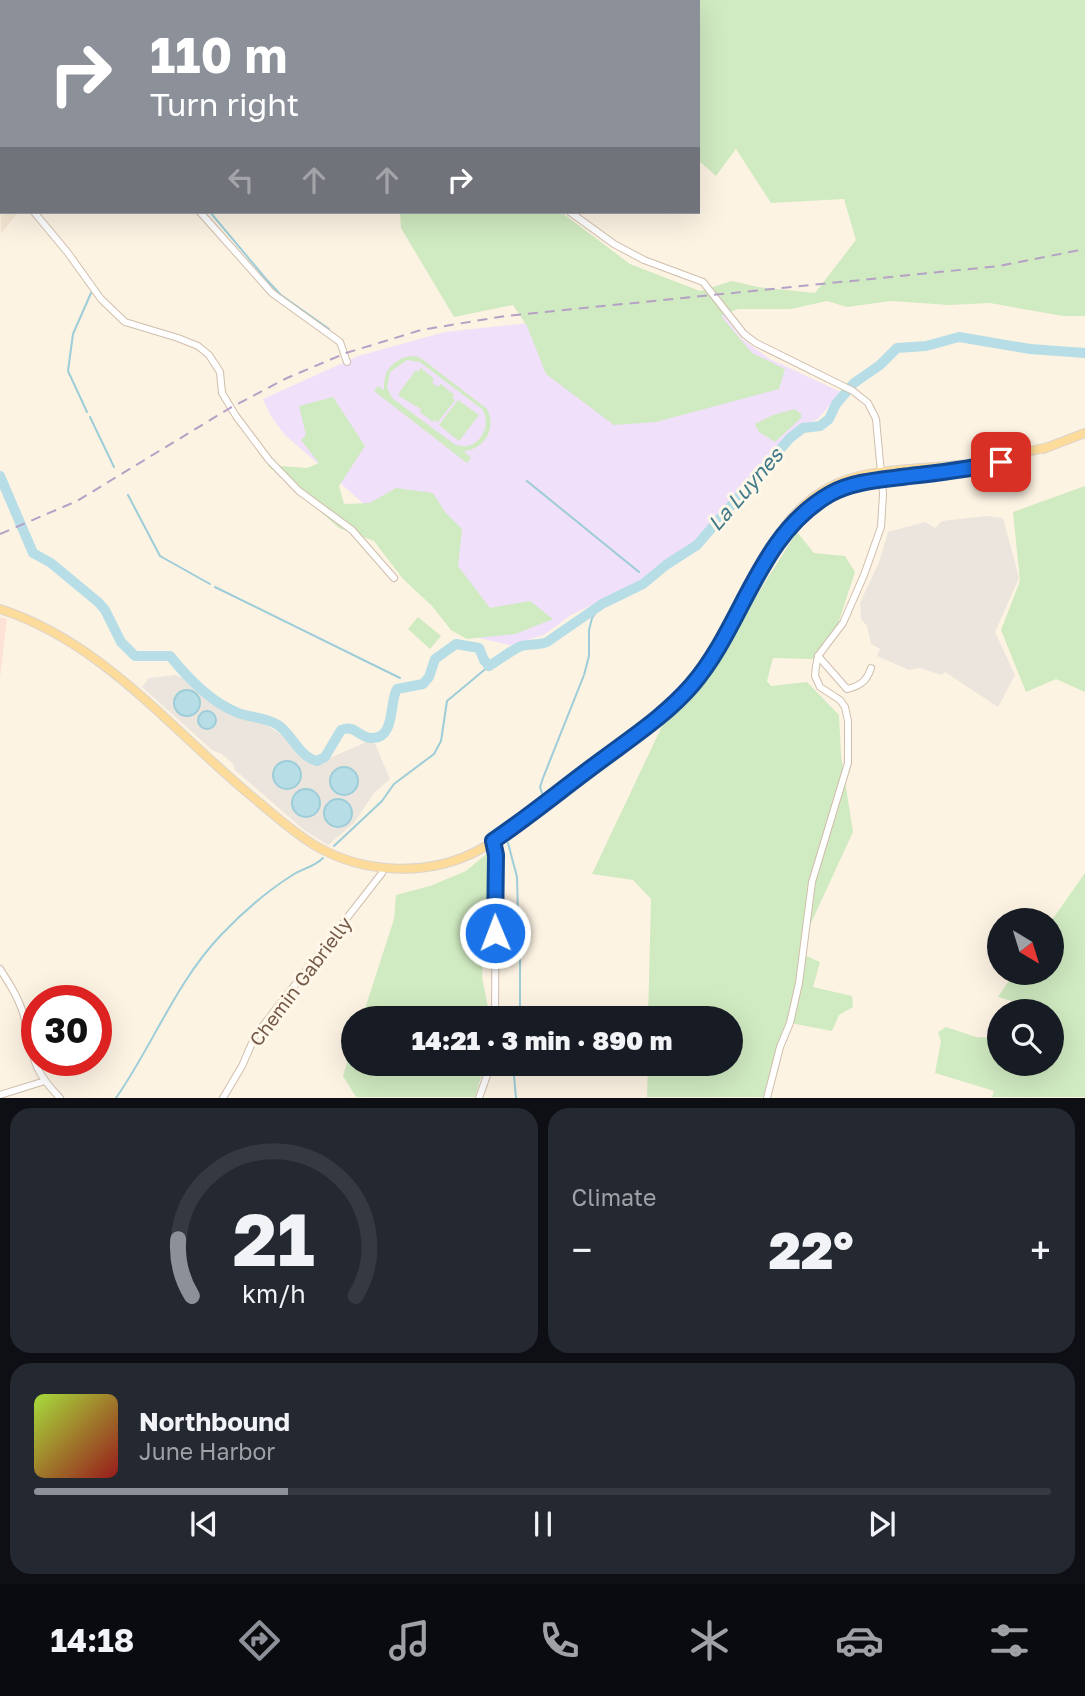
<!DOCTYPE html>
<meta charset="utf-8">
<style>
body{margin:0;font-family:"Golos Text",sans-serif;background:#242831;color:#f1f3f6;height:100vh;display:flex;flex-direction:column;font-size:26px;white-space:nowrap}
*{box-sizing:border-box;margin:0}
p{font-size:23px;color:#9ea1a6}
.icon{flex:none;width:38px;height:38px;fill:none;stroke:currentColor;stroke-width:2;stroke-linecap:round;stroke-linejoin:round}
.map{position:relative;height:1098px;overflow:hidden}
.side{display:flex;flex-direction:column;gap:10px;padding:10px;background:#0d0f14;flex:1}
.side>*{flex:none}
.hud{position:absolute;left:0px;top:0px;width:700px;height:214px;box-shadow:0 7px 28px #0002;background:#8c9099;color:#fff;overflow:hidden}
.needle{width:46px;rotate:142deg}
.controls{position:absolute;left:987px;top:908px;display:grid;gap:14px}
.controls a{display:grid;place-items:center;width:77px;height:77px;border-radius:50%;background:#171b24;box-shadow:0 7px 28px #0002;font-size:35px}
.speed{position:absolute;left:21px;top:985px;display:flex;gap:14px;font-size:35px;font-weight:700;text-align:center}
.speed>*{display:grid;place-content:center;width:91px;height:91px;border-radius:50%;background:#171b24;box-shadow:0 7px 28px #0002;line-height:1}
.speed .limit{border:10px solid #d22;background:#fff;color:#111}
.pin{position:absolute;display:grid;place-items:center;width:60px;height:60px;color:#fff;margin:-30px;border-radius:14px;box-shadow:0 4px 10px #0006}
.me{position:absolute;width:77px;margin:-38px;rotate:359deg;stroke-linejoin:round;filter:drop-shadow(0 0 5px #0008)}
.turn{display:flex;align-items:center;gap:24px;height:147px;padding:0 35px;font-size:32px}
.turn .icon{width:91px;height:91px;stroke-width:2.5}
.turn b{display:block;font-size:49px;line-height:60px}
.lanes{display:flex;align-items:center;height:66px;padding:0 35px;background:#0003;justify-content:center;gap:35px;direction:ltr}
.lanes .off{opacity:.35}
.big{font-size:52px;font-weight:800;line-height:1.1}
.side .card{flex:1;display:flex;flex-direction:column;justify-content:center;gap:10px;min-width:0;padding:0 24px;border-radius:21px;background:#242831}
.side .dial{align-items:center;gap:0}
.dial svg{height:182px;overflow:visible;fill:none;stroke:#363941;stroke-width:7;stroke-linecap:round;text-anchor:middle}
.dial text{fill:#f1f3f6;stroke:none}
.song{display:flex;align-items:center;gap:21px}
.cover{width:84px;height:84px;border-radius:10px;background:linear-gradient(135deg,hsl(80 70% 55%),hsl(0 70% 35%))}
.played{height:7px;border-radius:4px;background:linear-gradient(90deg,#8c9099 25%,#363941 25%)}
.keys{display:flex;justify-content:space-around;direction:ltr}
.heat{display:flex;justify-content:space-between;align-items:center;font-size:38px;direction:ltr}
.side .tiles{flex:1;display:grid;gap:10px;grid-template-columns:1fr 1fr}
.card:last-child{grid-column:span 2}
.trip{position:absolute;left:341px;top:1006px;width:402px;height:70px;border-radius:35px;background:#171b24;box-shadow:0 7px 28px #0002;font-weight:800;line-height:70px;text-align:center}
.tabs{display:flex;height:112px;justify-content:space-around;align-items:center;background:#090b0e;color:#9ea1a6}
.tabs .icon{width:49px;height:49px}
.tabs .current{color:#8c9099}
.tabs b{font-size:32px;color:#f1f3f6}
.map>svg:first-child{display:block}
</style>
<div class="map">
<svg width="1085" height="1098" viewBox="0 0 1085 1098">
<rect width="100%" height="100%" fill="#fdf3e3"/>
<polygon fill="#f4e6d1" points="0,179 2,212 18,212 1,234"/>
<polygon fill="#fde3d6" points="0,617 7,619 0,679"/>
<g fill="#ece5de">
<polygon points="986,516 1003,518 1019,578 995,632 1015,675 998,707 945,672 942,675 919,668 909,670 877,656 880,649 871,644 867,626 861,619 860,603 879,562 888,532 925,522 935,528 942,521"/>
<polygon points="175,675 188,680 225,710 266,725 284,736 313,760 317,761 330,758 373,739 390,779 374,793 354,823 328,845 304,830 235,770 233,764 222,754 212,750 142,687 149,678"/>
</g>
<polygon fill="#f0e0f9" points="716,303 741,338 770,359 841,392 818,419 793,430 693,544 656,567 638,582 571,615 544,635 510,645 469,636 419,552 284,434 271,416 263,399 358,356 445,332"/>
<g fill="#d0eac1" fill-rule="evenodd">
<polygon points="563,0 1085,0 1085,316 1063,316 990,303 949,305 891,301 847,307 827,301 791,309 738,309 721,316 752,353 785,369 779,389 656,422 614,425 546,374 527,326 513,305 454,317 401,228 400,212 561,212 630,264 700,291 732,281 758,287 815,293 856,240 844,199 771,203 736,149 716,176 698,160 698,2"/>
<path d="M405,357L415,356L422,359L487,409C497,428 485,449 464,451L471,458L467,463L374,391L378,386L384,390C383,373 390,363 405,357ZM407,360L420,362L482,409C494,428 476,454 454,444L392,398L387,388L390,372Z"/>
<polygon points="421,368 434,379 432,383 438,387 441,384 454,395 452,398 455,400 438,422 435,420 433,422 420,412 421,409 399,396 399,393 416,370 418,372"/>
<polygon points="333,397 365,446 339,486 344,504 370,503 396,488 433,493 445,512 462,529 458,566 490,608 530,601 553,619 515,634 467,639 451,630 432,606 403,579 374,541 339,528 267,465 307,468 319,463 301,440 306,435 299,406"/>
<polygon points="458,400 479,415 459,441 439,425"/>
<polygon points="795,409 801,414 801,418 775,442 759,432 755,424 773,415"/>
<polygon points="1085,486 1085,692 1056,679 1026,692 1001,630 1020,581 1013,512"/>
<polygon points="797,532 814,553 845,556 855,572 838,624 814,659 773,658 767,681 771,686 807,682 839,715 841,755 853,832 805,936 804,955 820,962 813,987 852,996 853,1007 839,1015 832,1031 790,1023 767,1097 647,1097 648,1064 732,1064 732,1018 648,1018 651,899 633,880 592,874 663,724 694,694"/>
<polygon points="418,617 441,636 430,649 408,629"/>
<polygon points="490,851 482,977 490,1018 362,1018 394,919 396,895 430,886 466,871"/>
<polygon points="1085,873 1085,1097 992,1097 994,1091 935,1073 941,1041 938,1032 946,1027 976,1037 999,1038 999,1064 1052,1064 1052,1012 1024,1011 1026,1005 998,997 1014,973 1052,973 1052,920"/>
<polygon points="353,1044 354,1064 484,1064 484,1067 475,1097 356,1097 343,1076"/>
</g>
<g fill="#b7dee6" stroke="#9dcdd8" stroke-width="2">
<circle cx="187" cy="703" r="13"/>
<circle cx="207" cy="720" r="9"/>
<circle cx="287" cy="775" r="14"/>
<circle cx="344" cy="781" r="14"/>
<circle cx="306" cy="803" r="14"/>
<circle cx="338" cy="813" r="14"/>
</g>
<g fill="none" stroke-linecap="round" stroke-linejoin="round">
<g stroke="#9dcdd8" stroke-width="2">
<polyline points="206,0 207,2"/>
<polyline points="210,212 266,279 281,295 329,329"/>
<polyline points="87,412 68,371 73,334 91,293"/>
<polyline points="90,417 114,467"/>
<polyline points="527,481 639,572"/>
<polyline points="128,495 160,556 210,584"/>
<polyline points="215,587 400,678"/>
<polyline points="589,630 592,618 602,604"/>
<polyline points="411,683 417,686"/>
<polyline points="542,793 540,787 543,778 584,675 589,656 589,631"/>
<polyline points="508,843 517,877 519,952"/>
<polyline points="334,846 382,801 394,784 434,754 441,741 447,701 489,666"/>
<polyline points="520,959 520,1018"/>
<polyline points="513,1064 516,1098"/>
<path d="M116,1098C153,1045 176,982 221,935C241,914 266,892 291,876C302,868 313,868 323,858"/>
</g>
<path stroke="#b7dee6" stroke-width="10" d="M0,476L33,553L51,563L98,602L105,610L121,642L135,656H170C187,677 211,702 236,712C249,718 266,717 278,725C293,735 298,756 317,761L325,757L341,730C355,724 358,737 371,738C396,740 389,701 397,689L423,684L429,677L435,659L456,644L479,648L484,660L489,666C499,660 509,652 519,647C528,643 538,646 547,642L602,604L643,584L666,565L697,545L790,438L803,428L820,426L829,419L836,404L854,383L880,365L897,348L926,346L959,337L1030,349L1085,353"/>
<g stroke="#d0beac" stroke-width="8">
<g id="minor">
<polyline points="23,0 25,2"/>
<polyline points="106,2 108,2"/>
<polyline points="0,168 2,171"/>
<polyline points="34,212 68,253 101,299 125,322 178,338 198,346 209,355 220,372 222,393 236,416 269,460 299,491 352,530 394,578"/>
<polyline points="200,212 272,293 340,342 347,362"/>
<polyline points="570,212 614,244 644,260 703,282 744,334 756,343 853,391 868,403 876,419 883,494 881,527 864,575 843,623 818,656 816,666 815,676 820,687 840,700 845,707 848,721 848,763 812,882 799,983 790,1023 780,1047 767,1098"/>
<path d="M818,656L847,689C860,686 867,681 871,668"/>
<polyline points="493,841 496,855 495,1018"/>
<path d="M0,969C9,983 18,997 23,1013C35,1054 27,1064 60,1098"/>
<polyline points="0,1095 45,1081"/>
<polyline points="223,1098 242,1066 255,1036 382,873 383,868"/>
<polyline points="479,1098 491,1064"/>
</g>
</g>
<g stroke="#dbd4cf" stroke-width="10">
<g id="major">
<polyline points="1043,449 1085,433"/>
<path d="M787,532C835,468 913,480 984,466"/>
<path d="M0,609C102,642 170,728 249,794C270,811 292,832 316,846C364,874 429,877 479,850C515,830 549,801 582,776C620,746 665,719 695,681C731,637 749,582 779,534C827,464 882,473 957,465C988,462 1018,454 1048,447"/>
</g>
</g>
<use href="#minor" stroke="#fff" stroke-width="6"/>
<use href="#major" stroke="#fddb9a" stroke-width="8"/>
<polyline stroke="#b6a1c6" stroke-width="2" stroke-dasharray="10 7" stroke-linecap="butt" points="0,534 77,501 230,408 287,378 346,353 421,330 505,316 999,266 1085,249"/>
</g>
<g fill="none" stroke-linecap="round" stroke-linejoin="round">
<g stroke="#114b97" stroke-width="18">
<path id="route" d="M495,933L496,855L493,841C531,815 566,786 603,759C634,736 667,714 692,685C743,626 758,535 830,494C851,482 877,480 902,477C935,473 968,470 1001,462"/>
</g>
<use href="#route" stroke="#1a73e8" stroke-width="12"/>
</g>
<g text-anchor="middle" dominant-baseline="central" stroke-width="6" stroke-linejoin="round" paint-order="stroke">
<g font-size="19" fill="#755a48" stroke="#fff7e9">
<text transform="translate(300 981) rotate(-53)">Chemin Gabrielly</text>
</g>
<g font-size="21" font-style="italic" fill="#417a89" stroke="#fff7e9">
<text transform="translate(745 489) rotate(-49)">La Luynes</text>
</g>
</g>
</svg>
<div class="controls">
<a><svg class="needle" viewBox="-14 -14 28 28"><path d="M0-13l5 13h-10z" fill="#e53935"/><path d="M0 13l5-13h-10z" fill="#9ea1a6"/></svg></a>
<a><svg class="icon" aria-label="search" viewBox="0 0 24 24"><circle cx="10" cy="10" r="6"/><path d="M15 15l6 6"/></svg></a>
</div>
<div class="speed"><div class="limit">30</div></div>
<div class="pin" style="left:1001px;top:462px;background:#d93025"><svg class="icon" aria-label="arrive" viewBox="0 0 24 24"><path d="M6 21V4h12l-3 4 3 4H6"/></svg></div>
<svg class="me" style="left:495px;top:933px" viewBox="-20 -20 40 40"><circle r="17" fill="#1a73e8" stroke="#fff" stroke-width="3"/><path d="M0-11L8 9 0 5-8 9z" fill="#fff"/></svg>
<div class="trip">14:21 · 3 min · 890 m</div>
<div class="hud">
<div class="turn"><svg class="icon" aria-label="right" viewBox="0 0 24 24"><path d="M7 20v-9h11M14 6l5 5-5 5"/></svg><div><b>110 m</b>Turn right</div></div>
<div class="lanes"><svg class="icon off" aria-label="left" viewBox="0 0 24 24"><path d="M17 20v-9H6M10 6l-5 5 5 5"/></svg><svg class="icon off" aria-label="ahead" viewBox="0 0 24 24"><path d="M12 20V5M6 11l6-6 6 6"/></svg><svg class="icon off" aria-label="ahead" viewBox="0 0 24 24"><path d="M12 20V5M6 11l6-6 6 6"/></svg><svg class="icon" aria-label="right" viewBox="0 0 24 24"><path d="M7 20v-9h11M14 6l5 5-5 5"/></svg></div>
</div>
</div>
<section class="side">
<div class="tiles">
<div class="card dial"><svg viewBox="0 0 100 80">
<path d="M14 69A42 42 0 1 1 86 69"/>
<path d="M14 69A42 42 0 0 1 8 44" stroke="#8c9099"/>
<text x="50" y="56" font-size="32" font-weight="700">21</text>
<text x="50" y="72" font-size="11">km/h</text>
</svg></div>
<div class="card"><p>Climate</p>
<div class="heat"><a>−</a><b class="big">22°</b><a>+</a></div>
</div>
<div class="card">
<div class="song"><i class="cover"></i><div><b>Northbound</b><p>June Harbor</p></div></div>
<div class="played"></div>
<div class="keys"><svg class="icon" aria-label="previous" viewBox="0 0 24 24"><path d="M18 5L8 12l10 7zM5 5v14"/></svg><svg class="icon" aria-label="pause" viewBox="0 0 24 24"><path d="M8 5v14M16 5v14"/></svg><svg class="icon" aria-label="next" viewBox="0 0 24 24"><path d="M6 5l10 7-10 7zM19 5v14"/></svg></div>
</div>
</div>
</section>
<nav class="tabs">
<b>14:18</b>
<svg class="icon current" aria-label="directions" viewBox="0 0 24 24"><path d="M12 3l9 9-9 9-9-9zM9 14v-3h6M13 9l2 2-2 2"/></svg>
<svg class="icon" aria-label="music" viewBox="0 0 24 24"><path d="M9 18V5l10-2v13"/><circle cx="6" cy="18" r="3"/><circle cx="16" cy="16" r="3"/></svg>
<svg class="icon" aria-label="phone" viewBox="0 0 24 24"><path d="M5 4h4l2 5-3 2q2 4 5 5l2-3 5 2v4C11 20 4 13 5 4z"/></svg>
<svg class="icon" aria-label="climate" viewBox="0 0 24 24"><path d="M12 3v18M4 7l16 10M4 17L20 7"/></svg>
<svg class="icon" aria-label="car" viewBox="0 0 24 24"><path d="M5 17H2v-5l4-1 3-4h7l3 4 3 1v5h-3M9 17h6M6 11h13"/><circle cx="7" cy="17" r="2"/><circle cx="17" cy="17" r="2"/></svg>
<svg class="icon" aria-label="filters" viewBox="0 0 24 24"><path d="M4 7h16M4 17h16"/><circle cx="9" cy="7" r="2"/><circle cx="15" cy="17" r="2"/></svg>
</nav>
